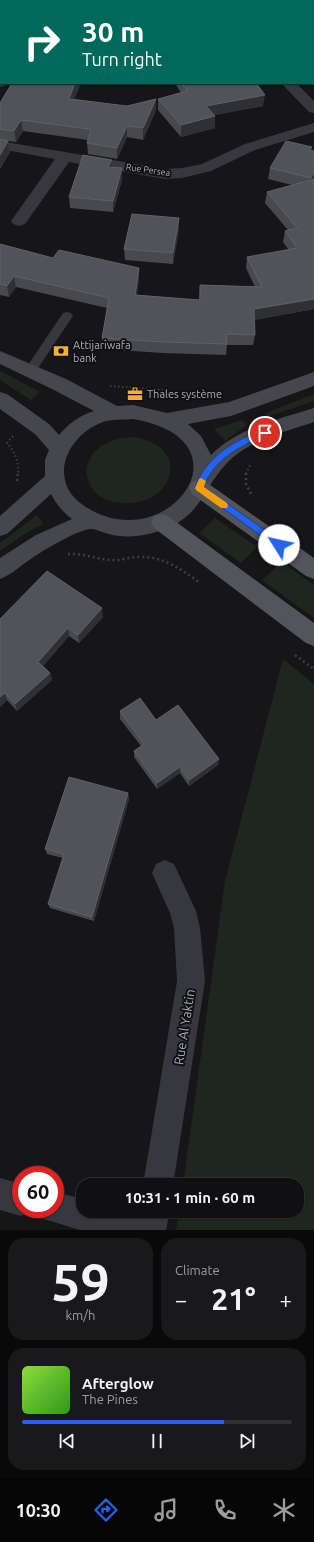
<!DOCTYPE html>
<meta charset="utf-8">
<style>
body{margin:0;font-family:Ubuntu,sans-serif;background:#19191b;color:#f1f3f6;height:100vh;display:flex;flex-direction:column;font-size:15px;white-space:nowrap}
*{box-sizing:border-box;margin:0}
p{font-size:13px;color:#9c9d9f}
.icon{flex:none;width:22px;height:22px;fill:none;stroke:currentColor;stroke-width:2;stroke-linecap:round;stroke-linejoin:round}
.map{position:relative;height:1230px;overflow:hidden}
.details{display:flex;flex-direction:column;gap:8px;padding:8px;background:#09090a;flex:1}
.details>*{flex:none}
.guide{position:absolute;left:0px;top:0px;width:314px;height:84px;box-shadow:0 1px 3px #0004,0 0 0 1px #303032;background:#00695c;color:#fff;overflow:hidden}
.speed{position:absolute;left:12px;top:1166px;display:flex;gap:8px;font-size:20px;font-weight:700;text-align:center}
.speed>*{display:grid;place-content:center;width:52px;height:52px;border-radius:50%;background:#101012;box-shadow:0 1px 3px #0004,0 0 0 1px #303032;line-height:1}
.speed .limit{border:6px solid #d22;background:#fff;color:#111}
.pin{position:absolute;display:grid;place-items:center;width:34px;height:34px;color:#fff;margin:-17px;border:2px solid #fff;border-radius:50%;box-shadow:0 1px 4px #0007}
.me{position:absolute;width:44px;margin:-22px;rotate:305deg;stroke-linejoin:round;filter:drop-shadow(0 0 3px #0008)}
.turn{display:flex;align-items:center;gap:14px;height:84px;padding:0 16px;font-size:18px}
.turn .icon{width:52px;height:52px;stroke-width:2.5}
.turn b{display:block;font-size:28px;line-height:34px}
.big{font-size:30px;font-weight:700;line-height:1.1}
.details .card{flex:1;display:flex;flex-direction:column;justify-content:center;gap:6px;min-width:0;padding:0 14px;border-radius:16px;background:#19191b}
.details .dial{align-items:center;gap:0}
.dial b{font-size:52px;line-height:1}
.song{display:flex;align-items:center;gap:12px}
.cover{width:48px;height:48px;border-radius:6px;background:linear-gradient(135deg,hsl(90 70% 55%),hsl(110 70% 35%))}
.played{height:4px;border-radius:2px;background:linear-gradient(90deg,#2563eb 75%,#303032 75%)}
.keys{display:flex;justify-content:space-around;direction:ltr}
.heat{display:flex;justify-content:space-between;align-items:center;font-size:22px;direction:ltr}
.details .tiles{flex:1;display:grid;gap:8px;grid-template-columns:1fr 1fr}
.card:last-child{grid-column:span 2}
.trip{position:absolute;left:76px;top:1178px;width:228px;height:40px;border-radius:16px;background:#101012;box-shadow:0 1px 3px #0004,0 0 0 1px #303032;font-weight:700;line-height:40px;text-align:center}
.dock{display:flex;height:64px;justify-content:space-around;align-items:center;background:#060607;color:#9c9d9f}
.dock .icon{width:28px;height:28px}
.dock .current{color:#2563eb}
.dock b{font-size:18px;color:#f1f3f6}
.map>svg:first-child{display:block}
</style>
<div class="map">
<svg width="314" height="1230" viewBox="0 0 314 1230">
<rect width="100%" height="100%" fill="#161618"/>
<g fill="#1e261f">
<polygon points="0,371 40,392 31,400 0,380"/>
<polygon points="314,394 314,401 267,417 265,416 266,413"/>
<polygon points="242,420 247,425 225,441 214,429"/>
<path d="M135,437C143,439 151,441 158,446C175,458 174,479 159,492C151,499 142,502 131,503C75,508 68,438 135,437Z"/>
<polygon points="37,515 43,524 26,533 0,551 0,543"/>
<polygon points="215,518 257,547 241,563 199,533"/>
<polygon points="282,562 314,585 314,618 262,580"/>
<polygon points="283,659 314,684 314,1230 176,1230 179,1211 297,1211 297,1185 183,1185 225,881"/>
</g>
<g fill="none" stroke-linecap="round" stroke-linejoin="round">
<g stroke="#3d3f44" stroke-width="2" stroke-dasharray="1.5 2.5" stroke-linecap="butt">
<polyline points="110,386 163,390 176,396"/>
<path d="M13,436L7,443C15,452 19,462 18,474"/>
<polyline points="246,474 251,463"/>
</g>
<g stroke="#3d3f44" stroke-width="2.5" stroke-dasharray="2 3" stroke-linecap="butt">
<polyline points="246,473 246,484 252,496"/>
<polyline points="17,481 18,473"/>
<path d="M68,554C83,553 96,559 111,560C120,561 129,557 139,557C163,556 181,569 200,583"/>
<polyline points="295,655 314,669"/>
</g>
<polygon fill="#37383d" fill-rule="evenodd" points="67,312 71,313 73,316 34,374 30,375 26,374 24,371 26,368 63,313"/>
<g fill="#37383d" fill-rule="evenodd">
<rect x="313" y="62" width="1" height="8"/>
<polygon points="0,78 1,83 7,83 5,86 0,87"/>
<polygon points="314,123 314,132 255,150 211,171 182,178 165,179 69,162 25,224 19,226 13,224 11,221 55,159 0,149 0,141 165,169 182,168 202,164 245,144"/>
<polygon points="165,860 174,864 196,911 200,928 205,981 173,1185 143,1185 177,981 174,928 170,913 152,873 156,864"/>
<polygon points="0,1178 21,1184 21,1209 33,1209 32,1211 21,1216 0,1210"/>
<polygon points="55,1192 83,1199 83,1211 128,1211 138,1213 138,1211 170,1211 166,1230 80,1230 44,1219 40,1209 55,1209"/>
</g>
<g fill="#37383d" fill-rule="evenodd">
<rect x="201" y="0" width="13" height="1"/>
<polygon points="281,83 296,83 314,101 314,113 309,112"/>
</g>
<path fill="#45474d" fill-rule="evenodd" d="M0,351L66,379L117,406L133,405L167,413L229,402L314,372V386L231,416L188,424L201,436L211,455C237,428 279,419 314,408V422C285,432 249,440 227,463C205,486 203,510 172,526C155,534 132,539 113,535C107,534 94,528 90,529C75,531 40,552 28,561C19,567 11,575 0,579V558L36,535L72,519C63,512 56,504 51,494L7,534L0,536V516L45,476V460L49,450L35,434L0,409V392L7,394L49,424L59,435C68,424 80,415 94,411L52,389L0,364ZM133,419C257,440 165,562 83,505C47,480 67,435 103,422C112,419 123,420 133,419Z"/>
<g fill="#53555c" fill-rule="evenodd">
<polygon points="199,480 206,482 314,558 314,579 306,576 192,494 189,488 192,482"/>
<polygon points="161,514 168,516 314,623 314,646 306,643 154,528 151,522 154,516"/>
</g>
</g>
<g fill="#47494d">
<polygon points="248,0 300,0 301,1 249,1"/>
<polygon points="313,12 314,12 314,56 313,55"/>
<polygon points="81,83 74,99 127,106 156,99 156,110 143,140 127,137 117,159 88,154 87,143 88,140 23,131 16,142 8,141 10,152 0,169 0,103 20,84"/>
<polygon points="175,83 256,83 263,106 214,115 215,128 181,137 158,110 158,99 181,93"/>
<polygon points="312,150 314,151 314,309 254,320 255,335 253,345 227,345 226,355 163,353 102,349 102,338 107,308 16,287 9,297 0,295 0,244 53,258 139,268 139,279 137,295 199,300 200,285 255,287 246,268 247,257 289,250 283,242 285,231 288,230 265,203 267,192 292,185 268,179 270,168"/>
<polygon points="112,168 122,180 113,212 70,208 69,197"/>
<polygon points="179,218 179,229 173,264 125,260 124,249"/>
<polygon points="103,617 79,643 69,636 43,666 50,673 52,680 17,711 7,700 0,707 0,619"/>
<polygon points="120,711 156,720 218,765 189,786 180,773 157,789 134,757 134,751 141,746 120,719"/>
<polygon points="128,793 129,799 94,921 50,908 48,904 63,858 47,854 45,849"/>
</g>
<g fill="#2f3033">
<polygon points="75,83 81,83 70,110 69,99"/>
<polygon points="265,95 263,106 205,117 206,106"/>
<polygon points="156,99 156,110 143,140 143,128"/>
<polygon points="215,116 215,128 181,137 181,125"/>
<polygon points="21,120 23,131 16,142 14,131"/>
<polygon points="127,126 127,137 117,159 117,148"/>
<polygon points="8,141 10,152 0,169 0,155"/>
<polygon points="112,160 112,171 108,167"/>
<polygon points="122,168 122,180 113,212 113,201"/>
<polygon points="314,172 314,179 309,189 311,178"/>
<polygon points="179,218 179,229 173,264 173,253"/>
<polygon points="139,268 139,279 135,306 135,295"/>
<polygon points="14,276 16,287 9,297 7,286"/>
<polygon points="314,299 314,309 253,320 254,309"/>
<polygon points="102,608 103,617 79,643 78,635"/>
<polygon points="68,628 69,636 40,669 38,662"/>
<polygon points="50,673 52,680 17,711 15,704"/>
<polygon points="5,693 7,700 0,707 0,697"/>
<polygon points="219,759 218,765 189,786 189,780"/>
<polygon points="180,767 180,773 157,789 157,783"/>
<polygon points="128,793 129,799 94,921 92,917"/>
</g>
<g fill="#525359" stroke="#5f6168">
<polygon points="82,0 107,0 106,1 82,1"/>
<polygon points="127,0 178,0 179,1 128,1"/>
<polygon points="257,0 300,0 301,1 257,1"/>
<polygon points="313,12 314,12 314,43 313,42"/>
<polygon points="12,83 20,84 21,83 75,83 69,99 127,106 156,99 143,128 127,126 117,148 87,143 91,130 89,129 21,120 14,131 0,129 0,103"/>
<polygon points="182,83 256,83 265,95 206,106 215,116 181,125 158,99 187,91"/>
<polygon points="0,139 8,141 0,155"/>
<polygon points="286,141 312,147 310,150 314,151 314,172 311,178 270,168"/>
<polygon points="83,155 112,160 108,167 122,168 113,201 69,197"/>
<polygon points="314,179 314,299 254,309 255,335 226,334 227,344 164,342 102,338 109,298 14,276 7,286 0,284 0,244 53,258 59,250 139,268 135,295 200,300 200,285 262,287 247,257 297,248 285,231 297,228 267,192"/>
<polygon points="132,214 179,218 173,253 124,249"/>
<polygon points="47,571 102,608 78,635 68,628 38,662 50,673 15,704 5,693 0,697 0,619"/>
<polygon points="140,698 156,720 178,705 219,759 189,780 180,767 157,783 134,751 144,744 120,711"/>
<polygon points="69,777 128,793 92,917 48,904 64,854 45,849"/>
</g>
<path fill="#2563eb" stroke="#184099" d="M265,430L268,431V435C243,444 213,459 204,487L282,542L284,545L282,548L279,549L195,488C205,457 236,439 265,430Z"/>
<polygon fill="#f59e0b" points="201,478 206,481 204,487 227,503 228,505 227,508 221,508 196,490 195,488 199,479"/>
<defs>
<g id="bank-bare" transform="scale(1.2)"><path d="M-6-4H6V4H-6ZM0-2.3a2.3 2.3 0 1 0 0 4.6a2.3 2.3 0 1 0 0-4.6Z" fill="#f2b134" stroke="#111113" stroke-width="2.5" paint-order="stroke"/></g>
<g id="office-bare" transform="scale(1.2)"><path d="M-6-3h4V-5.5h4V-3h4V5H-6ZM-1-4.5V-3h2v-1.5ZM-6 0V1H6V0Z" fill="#f2b134" stroke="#111113" stroke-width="2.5" paint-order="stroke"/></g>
</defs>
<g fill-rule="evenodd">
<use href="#bank-bare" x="61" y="351"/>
<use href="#office-bare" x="135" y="394"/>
</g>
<g text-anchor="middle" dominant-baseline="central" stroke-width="4" stroke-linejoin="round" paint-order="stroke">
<g font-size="9" fill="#a8adb8" stroke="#111113">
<text transform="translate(148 170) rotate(8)">Rue Persea</text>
</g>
<g font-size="11" fill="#a8adb8" stroke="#111113" text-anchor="start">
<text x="73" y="345">Attijariwafa<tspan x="73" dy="13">bank</tspan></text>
<text x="147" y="394">Thales système</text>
</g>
<g font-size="13" fill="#a8adb8" stroke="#111113">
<text transform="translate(184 1027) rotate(-81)">Rue Al Yaktin</text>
</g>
</g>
</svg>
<div class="speed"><div class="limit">60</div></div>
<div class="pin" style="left:265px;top:433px;background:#d93025"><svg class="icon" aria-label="arrive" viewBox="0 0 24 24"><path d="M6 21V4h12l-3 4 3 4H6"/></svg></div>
<svg class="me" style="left:279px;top:545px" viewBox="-20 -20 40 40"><circle r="19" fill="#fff"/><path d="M0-13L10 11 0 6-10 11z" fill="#2563eb"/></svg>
<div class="trip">10:31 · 1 min · 60 m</div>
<div class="guide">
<div class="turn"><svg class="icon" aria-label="right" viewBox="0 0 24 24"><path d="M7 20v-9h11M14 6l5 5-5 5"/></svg><div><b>30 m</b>Turn right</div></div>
</div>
</div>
<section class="details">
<div class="tiles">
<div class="card dial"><b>59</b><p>km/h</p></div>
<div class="card"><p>Climate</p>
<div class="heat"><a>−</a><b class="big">21°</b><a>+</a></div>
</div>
<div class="card">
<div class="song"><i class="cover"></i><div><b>Afterglow</b><p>The Pines</p></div></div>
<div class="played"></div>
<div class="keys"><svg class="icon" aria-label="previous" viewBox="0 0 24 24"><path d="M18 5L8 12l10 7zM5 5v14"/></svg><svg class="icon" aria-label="pause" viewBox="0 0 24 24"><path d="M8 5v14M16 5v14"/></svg><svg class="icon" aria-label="next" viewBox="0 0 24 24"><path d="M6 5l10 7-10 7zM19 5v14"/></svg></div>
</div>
</div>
</section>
<nav class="dock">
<b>10:30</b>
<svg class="icon current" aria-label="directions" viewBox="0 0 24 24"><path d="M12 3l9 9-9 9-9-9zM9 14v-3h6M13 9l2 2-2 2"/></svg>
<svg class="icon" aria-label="music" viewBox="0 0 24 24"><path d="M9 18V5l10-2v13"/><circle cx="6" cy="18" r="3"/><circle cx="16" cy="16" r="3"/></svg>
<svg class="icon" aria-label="phone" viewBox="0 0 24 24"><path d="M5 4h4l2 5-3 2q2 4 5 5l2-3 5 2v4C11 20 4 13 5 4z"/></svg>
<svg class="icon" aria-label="climate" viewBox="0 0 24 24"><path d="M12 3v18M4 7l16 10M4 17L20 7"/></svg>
</nav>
